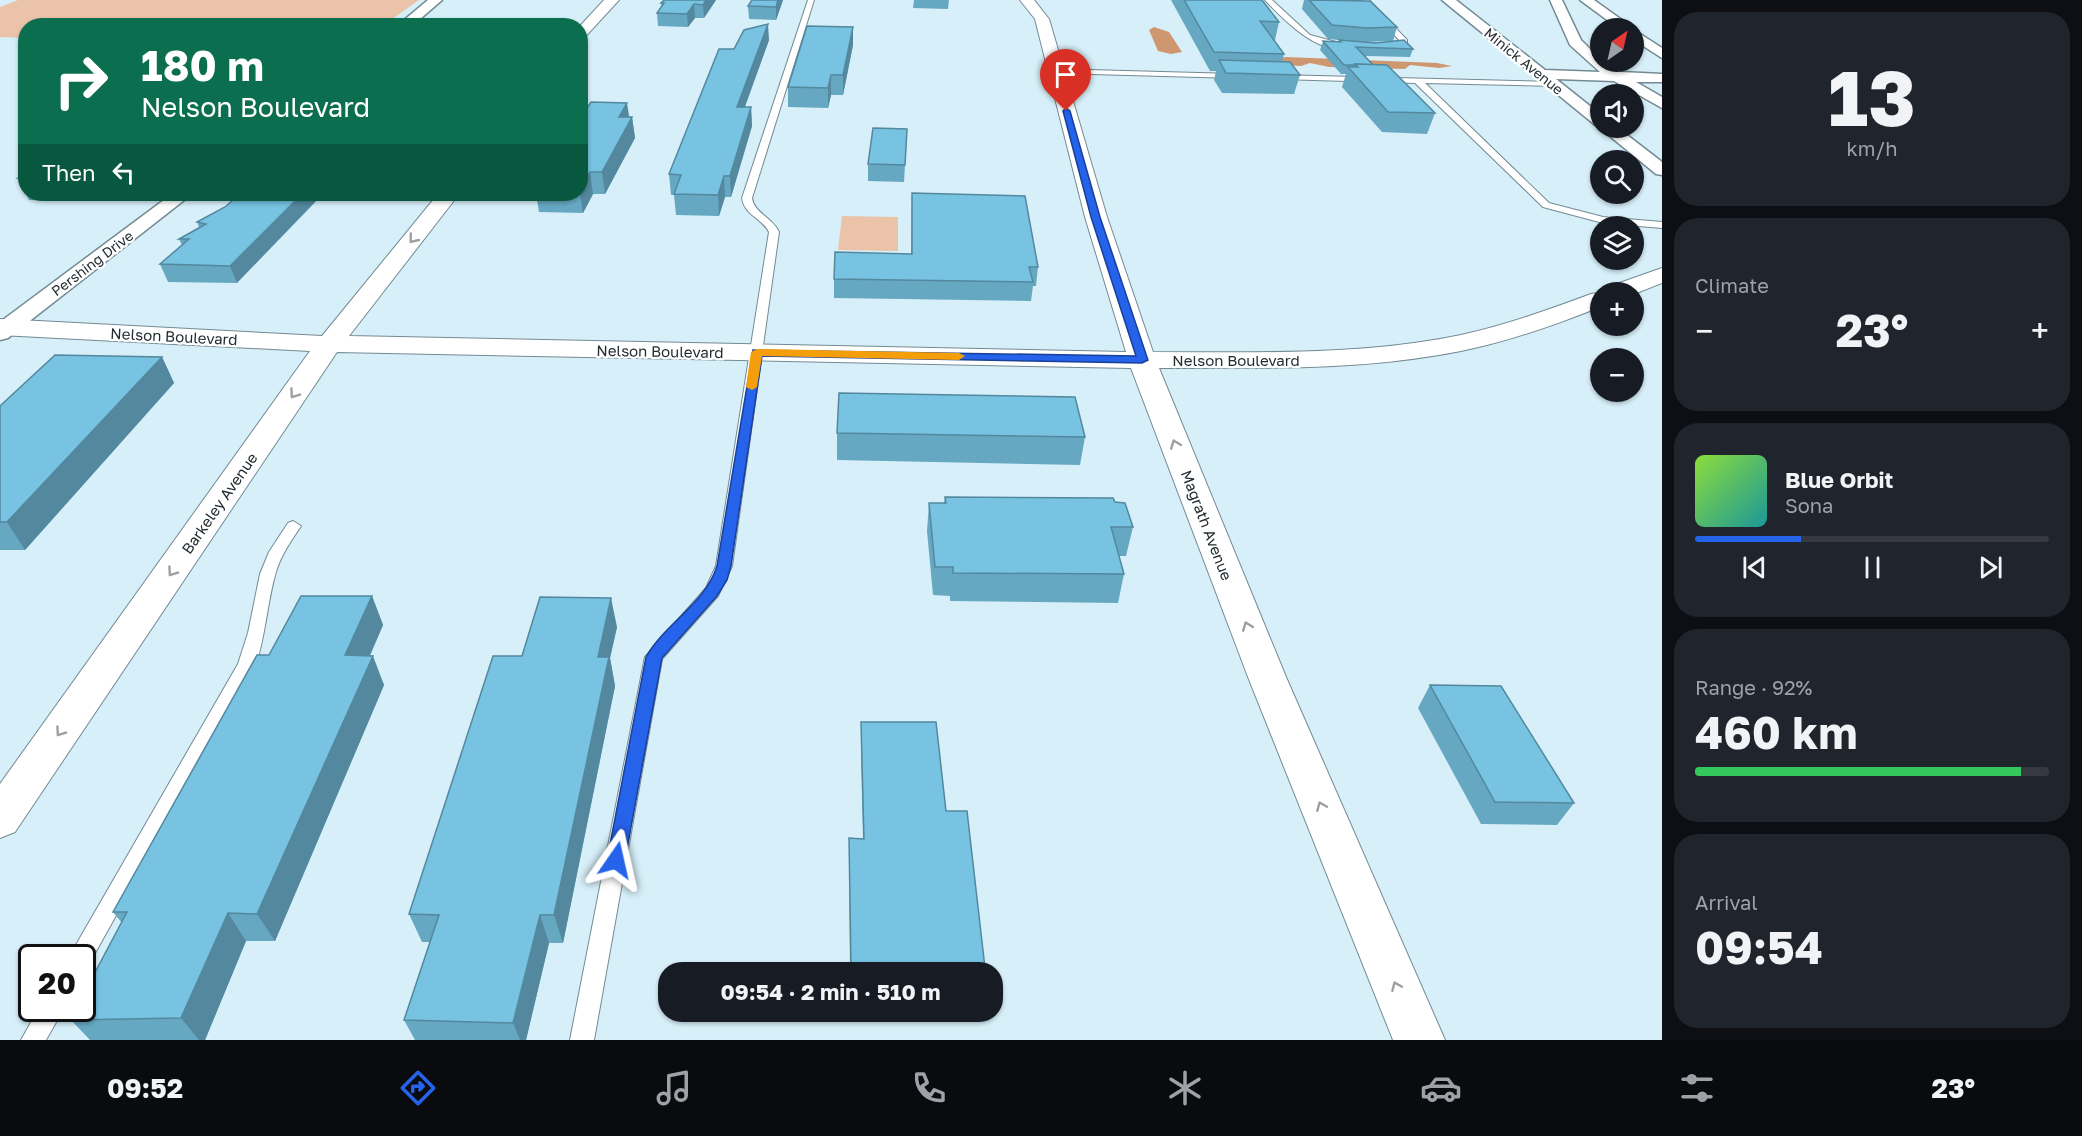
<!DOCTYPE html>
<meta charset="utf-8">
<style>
body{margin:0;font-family:"Golos Text",sans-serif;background:#20242c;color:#f1f3f6;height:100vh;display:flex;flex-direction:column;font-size:22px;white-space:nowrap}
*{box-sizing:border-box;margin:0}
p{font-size:20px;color:#9ea1a6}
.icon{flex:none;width:33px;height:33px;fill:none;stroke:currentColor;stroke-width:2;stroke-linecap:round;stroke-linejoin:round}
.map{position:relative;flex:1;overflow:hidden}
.details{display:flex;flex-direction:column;gap:12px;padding:12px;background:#0d0f14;width:420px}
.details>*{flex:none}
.top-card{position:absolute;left:18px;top:18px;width:570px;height:183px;border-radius:24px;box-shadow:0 2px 4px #0004;background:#0b6e4f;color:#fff;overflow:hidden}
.needle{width:39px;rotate:34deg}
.buttons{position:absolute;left:1590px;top:18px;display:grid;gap:12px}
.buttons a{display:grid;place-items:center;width:54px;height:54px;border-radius:50%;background:#171b24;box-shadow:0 2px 4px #0004;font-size:30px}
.speed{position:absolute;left:18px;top:944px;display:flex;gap:12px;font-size:30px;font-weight:700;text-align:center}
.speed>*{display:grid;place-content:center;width:78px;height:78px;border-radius:50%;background:#171b24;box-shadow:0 2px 4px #0004;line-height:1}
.speed .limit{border:3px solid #111;border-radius:9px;background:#fff;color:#111}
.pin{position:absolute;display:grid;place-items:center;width:51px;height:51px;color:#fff;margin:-62px -26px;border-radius:50% 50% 50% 0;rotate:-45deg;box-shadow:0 0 6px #0007}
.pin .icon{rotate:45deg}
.me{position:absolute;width:66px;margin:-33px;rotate:11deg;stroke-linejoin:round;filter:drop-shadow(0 0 4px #0008)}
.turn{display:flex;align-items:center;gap:21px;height:126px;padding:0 24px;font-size:27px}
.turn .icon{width:78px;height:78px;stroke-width:2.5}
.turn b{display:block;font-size:42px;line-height:51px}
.then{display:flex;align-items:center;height:57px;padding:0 24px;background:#0003;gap:12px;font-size:22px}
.big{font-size:45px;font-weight:700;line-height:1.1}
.details .tile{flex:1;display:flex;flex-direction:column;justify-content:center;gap:9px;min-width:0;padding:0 21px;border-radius:24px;background:#20242c}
.details .dial{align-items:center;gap:0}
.dial b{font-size:78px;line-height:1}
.song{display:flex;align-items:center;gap:18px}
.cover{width:72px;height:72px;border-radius:9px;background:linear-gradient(135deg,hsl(90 70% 55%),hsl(180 70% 35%))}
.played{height:6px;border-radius:3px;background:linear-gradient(90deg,#2563eb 30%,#363941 30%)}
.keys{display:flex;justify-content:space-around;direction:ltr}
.heat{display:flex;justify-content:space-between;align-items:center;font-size:33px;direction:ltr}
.charge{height:9px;border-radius:4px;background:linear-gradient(90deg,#34c759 92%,#363941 0)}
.trip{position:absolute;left:658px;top:962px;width:345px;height:60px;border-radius:24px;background:#171b24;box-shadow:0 2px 4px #0004;font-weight:700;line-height:60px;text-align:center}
.tabs{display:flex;height:96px;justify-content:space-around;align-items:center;background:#090b0e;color:#9ea1a6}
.tabs .icon{width:42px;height:42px}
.tabs .current{color:#2563eb}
.tabs b{font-size:27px;color:#f1f3f6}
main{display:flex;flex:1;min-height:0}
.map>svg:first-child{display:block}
</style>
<main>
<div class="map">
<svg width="1662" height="1040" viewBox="0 0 1662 1040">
<rect width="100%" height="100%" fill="#d7eff9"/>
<g fill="#ebc3a8">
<polygon points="18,0 419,0 384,25 26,26 25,38 0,37 0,7"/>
<polygon points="842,216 898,217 898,251 838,250"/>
</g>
<g fill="#cf976f">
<polygon points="1154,27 1169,32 1182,52 1171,54 1158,51 1149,30"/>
<polygon points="1286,57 1437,63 1452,66 1439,68 1410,65 1405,69 1329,67 1310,63 1301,66 1274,65 1278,58"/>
</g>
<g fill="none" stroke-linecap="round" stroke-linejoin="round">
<g stroke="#748a93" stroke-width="2">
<g id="lane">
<path d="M808,0H814L752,198C754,213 773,218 779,232L732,566L718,596L662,659L594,1040H570L645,657L706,588L716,566L769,232C762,218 744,215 742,198Z"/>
<path d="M1265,0H1272L1310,35L1347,45C1321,59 1281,17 1265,0Z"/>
<polygon points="1362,0 1369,0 1407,40 1407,44 1396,48 1385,48 1385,44 1400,41"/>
<polygon points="1052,69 1235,74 1239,76 1235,78 1055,73 1051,71"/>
<polygon points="1277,75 1557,82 1558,84 1554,86 1425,83 1549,203 1603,217 1662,222 1662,228 1603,223 1543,207 1415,83 1280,79 1276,77"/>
<path d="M293,521L301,526C291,541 281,555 276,572C267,602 266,634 256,664L89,964L82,967V957H70L73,950L238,664L248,633L260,574L269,552L288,523Z"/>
<polygon points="39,1008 64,1008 46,1040 21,1040"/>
</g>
</g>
<g stroke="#748a93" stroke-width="3">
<g id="street">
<polygon points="428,0 442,0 412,26 397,26"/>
<polygon points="1442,0 1456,0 1545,70 1600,72 1570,45 1550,0 1562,0 1581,40 1600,59 1600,62 1605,62 1621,72 1662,74 1662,82 1636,82 1662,97 1662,108 1614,81 1556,79 1600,114 1600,126 1594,124"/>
<polygon points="1580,0 1594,0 1633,28 1618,28"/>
<polygon points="1634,30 1662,48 1662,58 1634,40"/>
<polygon points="1600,128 1618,128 1662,162 1662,175 1656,174"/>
<polygon points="172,194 192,194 8,338 0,340 0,322"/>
</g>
</g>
<g stroke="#748a93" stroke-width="2">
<g id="secondary">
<polygon points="604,0 619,0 585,37 580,39 580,26"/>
<path d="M1020,0H1034L1049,19L1107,217L1153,352C1255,352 1360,356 1461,335C1506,325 1548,310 1591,294L1604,292H1600V307C1555,325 1509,341 1461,351C1361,371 1260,368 1159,368L1286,677L1445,1040H1393L1248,677L1131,368L337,352L15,832L0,838V784L310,351L0,335V319L322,336L438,194H459L349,336L1126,352L1085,217L1035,19Z"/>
<polygon points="1662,268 1662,283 1634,294 1605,292 1608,287"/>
</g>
</g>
<use href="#lane" fill="#fff" fill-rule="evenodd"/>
<use href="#street" fill="#fff" fill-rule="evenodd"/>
<use href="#secondary" fill="#fff" fill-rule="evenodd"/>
</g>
<g fill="#66a8c2">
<polygon points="664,0 716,0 704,18 695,18 688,27 658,26 657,13 662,7 661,3"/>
<polygon points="752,0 783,0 776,20 749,19 748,6"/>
<polygon points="914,0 949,0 948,9 913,8"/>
<polygon points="1171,0 1262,0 1279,22 1275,40 1274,40 1284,54 1282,62 1300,75 1294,94 1222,93 1214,80 1216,71 1210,71"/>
<polygon points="1304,0 1363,0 1397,27 1393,41 1364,42 1413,49 1410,57 1365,56 1373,65 1435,113 1427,134 1382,132 1342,87 1346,74 1341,74 1320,50 1323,41 1339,42 1339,40 1350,41 1328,39 1302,9"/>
<polygon points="769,40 745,107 751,107 752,126 731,197 725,197 719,216 676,215 674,195 671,195 669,174 734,49"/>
<polygon points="853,45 843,95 831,95 828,108 788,107 788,87"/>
<polygon points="582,116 632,117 635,138 605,194 593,194 583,213 539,212 536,194 580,194"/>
<polygon points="907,129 904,182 868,181 868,164"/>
<polygon points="26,173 26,192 18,178"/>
<polygon points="912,193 1038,267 1036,286 1033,286 1031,301 834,298 834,279 911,254"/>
<polygon points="26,194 88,194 77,201 29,200"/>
<polygon points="264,200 237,283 168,282 160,264 182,245 179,239 199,227 197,222"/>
<polygon points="162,357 174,383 25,550 0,550 0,406"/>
<polygon points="837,433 1085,437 1080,465 837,460"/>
<polygon points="945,497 1115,502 1133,527 1126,556 1119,556 1124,574 1118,603 950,601 950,596 933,595 927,531 929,503 944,503"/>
<polygon points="372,596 383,625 370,656 384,685 275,941 246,941 205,1040 90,1040 71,1020 122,923 113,912 269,655"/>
<polygon points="617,627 610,658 615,686 563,943 549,943 526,1040 415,1040 404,1020 430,942 422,942 409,914 522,656"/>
<polygon points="1430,685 1574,803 1557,825 1481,824 1418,708"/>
<polygon points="861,722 946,811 985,968 984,972 850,972 849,867 849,838 863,838 861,751"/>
</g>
<g fill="#53889e">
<polygon points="706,0 716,0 704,18 703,5"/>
<polygon points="778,0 783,0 776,20 776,7"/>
<polygon points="694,4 695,18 688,27 687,14"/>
<polygon points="515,20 516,26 509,26"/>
<polygon points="768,24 769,40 738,125 737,107"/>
<polygon points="853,27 853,45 843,95 843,75"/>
<polygon points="831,75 831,95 828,108 828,88"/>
<polygon points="627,103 630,122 632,117 635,138 605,194 602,172 619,117"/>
<polygon points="751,107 752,126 731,197 730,176"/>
<polygon points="590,172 593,194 583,213 580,194 580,188"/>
<polygon points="724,176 725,197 719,216 718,195"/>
<polygon points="74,194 88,194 77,201"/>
<polygon points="302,194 323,194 237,283 230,266"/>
<polygon points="162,357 174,383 25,550 7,522"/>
<polygon points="372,596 383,625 357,684 345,655"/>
<polygon points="611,598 617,627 610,658 615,686 563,943 554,915 598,657"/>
<polygon points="373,656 384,685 275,941 257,914"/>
<polygon points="228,913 246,941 205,1040 199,1040 181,1018"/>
<polygon points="540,915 549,943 526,1040 520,1040 513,1023"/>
</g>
<g fill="#77c3e1" stroke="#53889e" stroke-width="1.5">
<polygon points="664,0 706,0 703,5 694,4 687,14 657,13 664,3 661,3"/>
<polygon points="752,0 778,0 776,7 748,6"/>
<polygon points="1184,0 1262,0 1279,22 1260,21 1284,54 1214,52"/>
<polygon points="1309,0 1370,1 1397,27 1367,28 1332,25"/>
<polygon points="470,19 515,20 509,26 462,26"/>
<polygon points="768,24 737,107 751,107 730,176 724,176 718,195 674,194 681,175 669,174 719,49 734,49 744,30"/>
<polygon points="807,26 853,27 843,75 831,75 828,88 788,87"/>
<polygon points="1339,40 1376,43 1404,40 1413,49 1356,47 1373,65 1355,64 1355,65 1344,65 1323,41 1341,42"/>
<polygon points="1219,60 1290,62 1300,75 1226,73"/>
<polygon points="1355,64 1387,65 1435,113 1388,112 1348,67 1358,67"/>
<polygon points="591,102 627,103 619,117 632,117 602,172 590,172 580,188 580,116 582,116"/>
<polygon points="873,128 907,129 905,165 868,164"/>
<polygon points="26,173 26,178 18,178"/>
<polygon points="912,193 1025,196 1038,267 1029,267 1033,282 834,279 835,252 912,254"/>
<polygon points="272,194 302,194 230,266 160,264 189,239 179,239 206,224 197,222 225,207 233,200 264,200"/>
<polygon points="55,355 162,357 7,522 0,522 0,406"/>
<polygon points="839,393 1075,397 1085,437 837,433"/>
<polygon points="945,497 1113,498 1115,502 1125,503 1133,527 1111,527 1124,574 953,573 953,567 935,567 929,503 946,503"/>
<polygon points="301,596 372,596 345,655 373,656 257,914 228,913 181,1018 71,1020 77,1008 82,1008 82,997 127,912 113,912 257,655 269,655"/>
<polygon points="540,597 611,598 598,657 609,657 554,915 540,915 513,1023 404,1020 439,915 409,914 493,656 522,656"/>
<polygon points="1430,685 1501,686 1574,803 1495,802"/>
<polygon points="861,722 936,722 946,811 967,811 985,968 851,967 849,838 864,839"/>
</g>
<defs><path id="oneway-chevron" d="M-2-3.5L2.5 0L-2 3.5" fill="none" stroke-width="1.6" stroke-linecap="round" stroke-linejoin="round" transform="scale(1.5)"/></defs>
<g stroke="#9ca0a2">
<use href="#oneway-chevron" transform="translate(413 239) rotate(129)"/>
<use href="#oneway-chevron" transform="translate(294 394) rotate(125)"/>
<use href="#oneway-chevron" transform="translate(1175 444) rotate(-111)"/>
<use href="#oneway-chevron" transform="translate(172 572) rotate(125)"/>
<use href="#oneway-chevron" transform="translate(1247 626) rotate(-111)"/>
<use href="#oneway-chevron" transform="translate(60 732) rotate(125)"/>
<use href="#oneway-chevron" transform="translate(1321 806) rotate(-113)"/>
<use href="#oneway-chevron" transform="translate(1396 986) rotate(-113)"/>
</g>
<path fill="#2563eb" stroke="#184099" stroke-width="1.5" d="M1066,108L1070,111L1100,217L1148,360L1142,363L762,356L731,566L727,580L717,596L662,658L625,860L623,865L616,868L609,865L607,860L646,657C665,623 705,604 717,566L753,350L1136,356L1091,217L1063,111Z"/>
<polygon fill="#f59e0b" points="757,349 959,353 965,356 959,360 762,356 757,387 752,390 746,387 751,352"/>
<g text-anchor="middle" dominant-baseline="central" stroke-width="4.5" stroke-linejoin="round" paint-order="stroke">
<g font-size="14" fill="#232c30" stroke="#fff">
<text transform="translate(1524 61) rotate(39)">Minick Avenue</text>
<text transform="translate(92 263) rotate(-37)">Pershing Drive</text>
</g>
<g font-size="15" fill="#232c30" stroke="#fff">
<text transform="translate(174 336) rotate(3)">Nelson Boulevard</text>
<text transform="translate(660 351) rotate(1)">Nelson Boulevard</text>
<text x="1236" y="360">Nelson Boulevard</text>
<text transform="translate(219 503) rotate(-55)">Barkeley Avenue</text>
<text transform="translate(1207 525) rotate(69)">Magrath Avenue</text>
</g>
</g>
</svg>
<div class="buttons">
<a><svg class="needle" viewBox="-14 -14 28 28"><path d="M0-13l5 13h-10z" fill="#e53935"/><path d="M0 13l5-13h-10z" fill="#9ea1a6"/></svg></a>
<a><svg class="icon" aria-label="sound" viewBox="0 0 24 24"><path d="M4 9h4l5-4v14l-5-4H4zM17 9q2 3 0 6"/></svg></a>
<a><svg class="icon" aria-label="search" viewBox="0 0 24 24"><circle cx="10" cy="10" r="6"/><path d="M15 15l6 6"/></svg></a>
<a><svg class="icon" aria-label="layers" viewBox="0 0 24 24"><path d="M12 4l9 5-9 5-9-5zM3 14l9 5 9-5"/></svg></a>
<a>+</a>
<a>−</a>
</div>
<div class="speed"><div class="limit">20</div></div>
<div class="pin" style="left:1066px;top:111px;background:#d93025"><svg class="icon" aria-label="arrive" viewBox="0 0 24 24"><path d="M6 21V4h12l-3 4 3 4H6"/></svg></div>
<svg class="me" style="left:616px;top:860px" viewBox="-20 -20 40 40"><path d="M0-17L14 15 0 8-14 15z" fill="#2563eb" stroke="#fff" stroke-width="4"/></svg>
<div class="trip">09:54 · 2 min · 510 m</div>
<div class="top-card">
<div class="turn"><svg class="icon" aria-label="right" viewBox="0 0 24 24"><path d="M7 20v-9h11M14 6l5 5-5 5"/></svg><div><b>180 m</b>Nelson Boulevard</div></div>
<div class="then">Then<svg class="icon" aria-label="left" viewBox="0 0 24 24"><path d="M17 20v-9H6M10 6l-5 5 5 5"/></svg></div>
</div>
</div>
<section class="details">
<div class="tile dial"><b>13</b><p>km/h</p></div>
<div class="tile"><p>Climate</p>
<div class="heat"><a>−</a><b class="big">23°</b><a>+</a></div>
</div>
<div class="tile">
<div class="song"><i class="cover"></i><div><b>Blue Orbit</b><p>Sona</p></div></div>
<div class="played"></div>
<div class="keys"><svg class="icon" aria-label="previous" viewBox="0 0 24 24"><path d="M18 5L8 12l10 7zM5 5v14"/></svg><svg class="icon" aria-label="pause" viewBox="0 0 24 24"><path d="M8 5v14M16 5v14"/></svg><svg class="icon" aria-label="next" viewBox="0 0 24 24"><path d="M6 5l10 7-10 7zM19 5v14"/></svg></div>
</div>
<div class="tile"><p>Range · 92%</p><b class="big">460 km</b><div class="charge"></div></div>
<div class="tile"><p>Arrival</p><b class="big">09:54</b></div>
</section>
</main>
<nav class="tabs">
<b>09:52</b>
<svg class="icon current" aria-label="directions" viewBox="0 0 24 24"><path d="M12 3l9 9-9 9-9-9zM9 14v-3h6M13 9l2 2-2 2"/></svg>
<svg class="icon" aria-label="music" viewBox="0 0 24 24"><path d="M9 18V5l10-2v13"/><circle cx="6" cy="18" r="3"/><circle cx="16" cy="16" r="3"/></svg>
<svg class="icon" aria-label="phone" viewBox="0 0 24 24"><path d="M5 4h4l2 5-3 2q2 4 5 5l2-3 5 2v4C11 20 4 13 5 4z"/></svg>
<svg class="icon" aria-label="climate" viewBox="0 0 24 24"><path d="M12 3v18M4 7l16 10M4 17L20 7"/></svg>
<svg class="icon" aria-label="car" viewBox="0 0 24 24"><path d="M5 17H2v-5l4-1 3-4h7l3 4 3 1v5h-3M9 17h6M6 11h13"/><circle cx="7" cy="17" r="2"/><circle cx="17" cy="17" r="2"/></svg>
<svg class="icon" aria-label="filters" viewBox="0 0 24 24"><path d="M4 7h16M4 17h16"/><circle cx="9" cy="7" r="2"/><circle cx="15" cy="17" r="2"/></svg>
<b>23°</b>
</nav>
